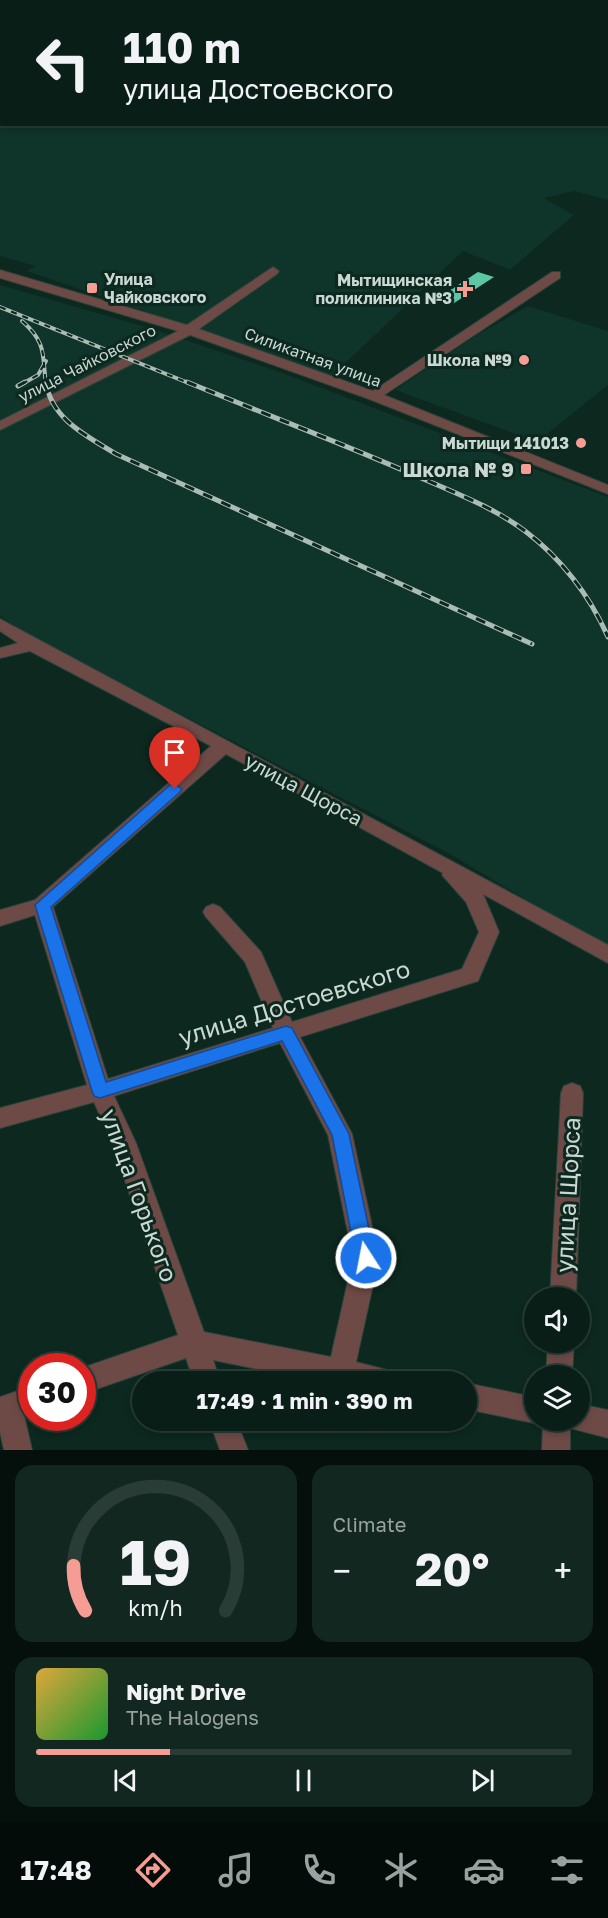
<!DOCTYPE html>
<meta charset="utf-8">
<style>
body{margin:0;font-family:"Golos Text",sans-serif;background:#122720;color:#f1f3f6;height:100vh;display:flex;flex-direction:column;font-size:22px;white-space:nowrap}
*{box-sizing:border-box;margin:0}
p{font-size:20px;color:#99a2a1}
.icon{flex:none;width:33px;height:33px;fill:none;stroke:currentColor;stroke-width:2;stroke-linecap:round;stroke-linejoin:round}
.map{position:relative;height:1450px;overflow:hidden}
.panel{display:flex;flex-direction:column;gap:15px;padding:15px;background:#05100d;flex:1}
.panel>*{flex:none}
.guide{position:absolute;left:0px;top:0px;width:609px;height:126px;box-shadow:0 3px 9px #0003,0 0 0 2px #293c36;background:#091e17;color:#f1f3f6;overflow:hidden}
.buttons{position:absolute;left:524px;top:1287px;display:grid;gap:12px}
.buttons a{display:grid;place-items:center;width:66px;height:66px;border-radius:50%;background:#091e17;box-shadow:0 3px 9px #0003,0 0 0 2px #293c36;font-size:30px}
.speed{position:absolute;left:18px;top:1353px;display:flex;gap:12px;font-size:30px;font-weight:700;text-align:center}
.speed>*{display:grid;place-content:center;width:78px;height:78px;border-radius:50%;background:#091e17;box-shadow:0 3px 9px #0003,0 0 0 2px #293c36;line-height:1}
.speed .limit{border:9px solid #d22;background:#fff;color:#111}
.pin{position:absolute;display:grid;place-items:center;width:51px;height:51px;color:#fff;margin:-62px -26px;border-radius:50% 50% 50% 0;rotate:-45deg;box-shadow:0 0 6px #0007}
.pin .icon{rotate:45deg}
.me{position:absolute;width:66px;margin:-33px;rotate:349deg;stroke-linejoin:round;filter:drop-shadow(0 0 4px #0008)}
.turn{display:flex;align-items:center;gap:21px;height:126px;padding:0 24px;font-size:27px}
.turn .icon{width:78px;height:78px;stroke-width:2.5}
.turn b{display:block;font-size:42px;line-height:51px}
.big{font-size:45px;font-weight:700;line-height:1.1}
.panel .card{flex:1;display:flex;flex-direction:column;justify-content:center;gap:9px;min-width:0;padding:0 21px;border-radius:18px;background:#122720}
.panel .dial{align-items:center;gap:0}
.dial svg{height:156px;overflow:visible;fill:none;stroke:#293c36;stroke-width:7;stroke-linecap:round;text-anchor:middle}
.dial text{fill:#f1f3f6;stroke:none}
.song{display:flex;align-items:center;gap:18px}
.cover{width:72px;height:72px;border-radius:9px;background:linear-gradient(135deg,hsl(40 70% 55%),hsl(130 70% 35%))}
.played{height:6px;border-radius:3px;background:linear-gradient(90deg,#f59c94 25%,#293c36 25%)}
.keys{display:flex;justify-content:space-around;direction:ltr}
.heat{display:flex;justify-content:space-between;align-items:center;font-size:33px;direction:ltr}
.panel .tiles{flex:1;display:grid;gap:15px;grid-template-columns:1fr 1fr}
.card:last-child{grid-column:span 2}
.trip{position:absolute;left:132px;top:1371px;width:345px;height:60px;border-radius:30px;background:#091e17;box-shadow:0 3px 9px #0003,0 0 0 2px #293c36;font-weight:700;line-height:60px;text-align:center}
.dock{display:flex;height:96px;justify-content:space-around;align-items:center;background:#040c09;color:#99a2a1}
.dock .icon{width:42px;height:42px}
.dock .on{color:#f59c94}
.dock b{font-size:27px;color:#f1f3f6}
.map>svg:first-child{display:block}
</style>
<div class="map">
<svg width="608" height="1450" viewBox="0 0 608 1450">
<rect width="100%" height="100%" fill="#0c281f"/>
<g fill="#0f3429" fill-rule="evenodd">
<path d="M0,0H608V200L574,191L544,198L574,215L510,270L463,251L332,376L27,271L35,266L0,256ZM2,2H608V124H2Z"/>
<polygon points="0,285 156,330 277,371 608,497 608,949 450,854 33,638 0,616"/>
<polygon points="528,306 608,331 608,385 537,442 395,390 477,335"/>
</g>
<polygon fill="#5dc7a5" points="478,272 494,277 451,305 435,300"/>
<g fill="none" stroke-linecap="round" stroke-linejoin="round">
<g stroke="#2a443c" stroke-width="2">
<g id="minor">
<polygon points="382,0 390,0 391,2 383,2"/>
<polygon points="273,267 279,271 277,274 199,329 373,391 552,272 560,272 560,278 384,395 608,485 608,494 369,399 190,335 0,430 0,421 178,331 0,278 0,270 187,325"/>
<path d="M0,619L608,945V963L483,894L499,932L478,981L300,1037L352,1134L379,1258L356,1362L399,1373L403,1382H322L213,1360L221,1382H194L186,1358L82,1394V1368L178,1335L112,1143L94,1102L0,1128V1108L87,1085L35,915L0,926V910L35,900L211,746L30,651L0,658V648L18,643L0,631ZM226,754L443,873L442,875L466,902L479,932L462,969L292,1022L261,952L220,907L213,904L206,907L203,912L206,917L245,962L273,1028L108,1079L53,907ZM280,1043L328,1135L353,1258L331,1357L204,1332L136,1143L114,1096Z"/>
<polygon points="572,1083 580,1086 583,1093 576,1298 550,1298 561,1093 564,1086"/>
<polygon points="548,1342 574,1342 572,1376 546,1376"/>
<polygon points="466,1383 534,1397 534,1420 541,1420 534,1423 466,1409"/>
<polygon points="32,1386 32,1413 24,1415 32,1450 4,1450 0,1432 0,1397"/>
<polygon points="579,1404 608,1410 608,1438 570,1428 570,1450 542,1450 543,1420 579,1420"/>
<polygon points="209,1420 236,1420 248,1450 220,1450"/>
</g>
</g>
<use href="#minor" fill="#6e4a46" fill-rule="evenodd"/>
<g stroke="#abbcb5" stroke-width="4">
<g id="rail-far1">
<polyline points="287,0 289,2"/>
<polyline points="0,307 191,384"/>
<path d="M22,321C47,343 42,354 46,384"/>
<polyline points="22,384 38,375 46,361"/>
</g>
</g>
<g stroke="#abbcb5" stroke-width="5">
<g id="rail">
<path d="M46,382C51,419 87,436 116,454L532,644"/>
<path d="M187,382C265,414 343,444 419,477C455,493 493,507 525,531C561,558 590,596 608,637"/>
<polyline points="18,386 25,382"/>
</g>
</g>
<use href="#rail-far1" stroke="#0c281f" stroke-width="2" stroke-dasharray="6" stroke-linecap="butt"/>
<use href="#rail" stroke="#0c281f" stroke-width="3" stroke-dasharray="10" stroke-linecap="butt"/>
</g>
<polygon fill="#1a73e8" stroke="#114b97" stroke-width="1.5" points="175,784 182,789 180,792 51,907 106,1082 286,1026 292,1028 349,1134 375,1258 372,1264 366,1267 359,1264 356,1258 332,1135 282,1041 100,1098 94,1096 92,1091 35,905 170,785"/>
<g fill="#f59c94" stroke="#0c281f" stroke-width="2">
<rect x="86" y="282" width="12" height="12" rx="3"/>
<path d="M462 280h6v6h6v6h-6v6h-6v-6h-6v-6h6z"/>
<circle cx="524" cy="360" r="6"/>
<circle cx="581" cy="443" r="6"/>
<rect x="520" y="463" width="12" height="12" rx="3"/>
</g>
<g text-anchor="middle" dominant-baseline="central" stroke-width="6" stroke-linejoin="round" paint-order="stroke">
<g font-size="16" font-weight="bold" fill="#c9d8d2" stroke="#0c281f" text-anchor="end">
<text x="104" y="279" text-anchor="start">Улица<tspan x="104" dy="18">Чайковского</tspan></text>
<text x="452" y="280">Мытищинская<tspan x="452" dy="18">поликлиника №3</tspan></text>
<text x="512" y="360">Школа №9</text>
<text x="569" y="443">Мытищи 141013</text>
</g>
<g font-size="16" fill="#c9d8d2" stroke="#0c281f">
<text transform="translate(313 357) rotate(20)">Силикатная улица</text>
<text transform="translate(87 363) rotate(-27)">улица Чайковского</text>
</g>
<g font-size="20" font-weight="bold" fill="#c9d8d2" stroke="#0c281f" text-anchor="end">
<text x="514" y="469">Школа № 9</text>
</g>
<g font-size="20" fill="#c9d8d2" stroke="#0c281f">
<text transform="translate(304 789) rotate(28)">улица Щорса</text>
</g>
<g font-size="24" fill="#c9d8d2" stroke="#0c281f">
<text transform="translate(294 1002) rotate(-17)">улица Достоевского</text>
<text transform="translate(140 1195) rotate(70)">улица Горького</text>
<text transform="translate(567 1195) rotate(-87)">улица Щорса</text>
</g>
</g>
</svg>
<div class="buttons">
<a><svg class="icon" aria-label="sound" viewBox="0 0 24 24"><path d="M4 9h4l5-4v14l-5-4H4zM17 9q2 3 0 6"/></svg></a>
<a><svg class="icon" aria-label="layers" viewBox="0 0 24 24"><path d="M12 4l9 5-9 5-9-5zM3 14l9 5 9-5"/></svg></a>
</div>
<div class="speed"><div class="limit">30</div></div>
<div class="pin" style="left:175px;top:789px;background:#d93025"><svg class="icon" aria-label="arrive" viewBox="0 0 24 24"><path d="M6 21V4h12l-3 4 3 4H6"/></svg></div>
<svg class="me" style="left:366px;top:1258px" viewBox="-20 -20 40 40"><circle r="17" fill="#1a73e8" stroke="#fff" stroke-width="3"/><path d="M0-11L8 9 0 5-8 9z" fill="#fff"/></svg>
<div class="trip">17:49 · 1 min · 390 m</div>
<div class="guide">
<div class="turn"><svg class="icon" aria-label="left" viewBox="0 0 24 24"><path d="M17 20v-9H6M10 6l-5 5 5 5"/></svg><div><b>110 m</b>улица Достоевского</div></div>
</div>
</div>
<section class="panel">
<div class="tiles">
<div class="card dial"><svg viewBox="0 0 100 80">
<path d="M14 69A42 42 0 1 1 86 69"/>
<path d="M14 69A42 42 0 0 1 8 46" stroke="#f59c94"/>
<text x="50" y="56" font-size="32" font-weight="700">19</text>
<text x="50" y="72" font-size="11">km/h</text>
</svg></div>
<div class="card"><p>Climate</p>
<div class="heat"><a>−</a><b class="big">20°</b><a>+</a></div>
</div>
<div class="card">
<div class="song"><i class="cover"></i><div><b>Night Drive</b><p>The Halogens</p></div></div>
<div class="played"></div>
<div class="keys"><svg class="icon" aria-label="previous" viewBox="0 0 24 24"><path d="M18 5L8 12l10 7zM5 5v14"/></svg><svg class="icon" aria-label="pause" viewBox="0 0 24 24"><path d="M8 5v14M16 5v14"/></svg><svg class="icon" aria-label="next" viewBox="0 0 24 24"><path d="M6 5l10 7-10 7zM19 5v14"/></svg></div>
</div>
</div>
</section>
<nav class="dock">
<b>17:48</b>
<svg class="icon on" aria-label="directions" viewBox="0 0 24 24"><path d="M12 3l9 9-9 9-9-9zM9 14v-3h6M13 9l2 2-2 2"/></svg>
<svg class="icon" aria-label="music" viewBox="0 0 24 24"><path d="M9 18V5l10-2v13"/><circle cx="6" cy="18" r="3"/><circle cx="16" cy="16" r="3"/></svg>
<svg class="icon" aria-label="phone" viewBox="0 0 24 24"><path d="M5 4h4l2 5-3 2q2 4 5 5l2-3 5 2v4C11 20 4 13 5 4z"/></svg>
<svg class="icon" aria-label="climate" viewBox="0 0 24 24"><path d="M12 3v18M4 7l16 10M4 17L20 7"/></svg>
<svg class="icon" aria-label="car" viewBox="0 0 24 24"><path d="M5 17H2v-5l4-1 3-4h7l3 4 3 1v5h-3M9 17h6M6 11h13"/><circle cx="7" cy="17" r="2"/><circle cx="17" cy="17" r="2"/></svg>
<svg class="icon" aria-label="filters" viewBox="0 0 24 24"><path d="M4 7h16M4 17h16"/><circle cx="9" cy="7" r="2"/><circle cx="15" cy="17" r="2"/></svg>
</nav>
